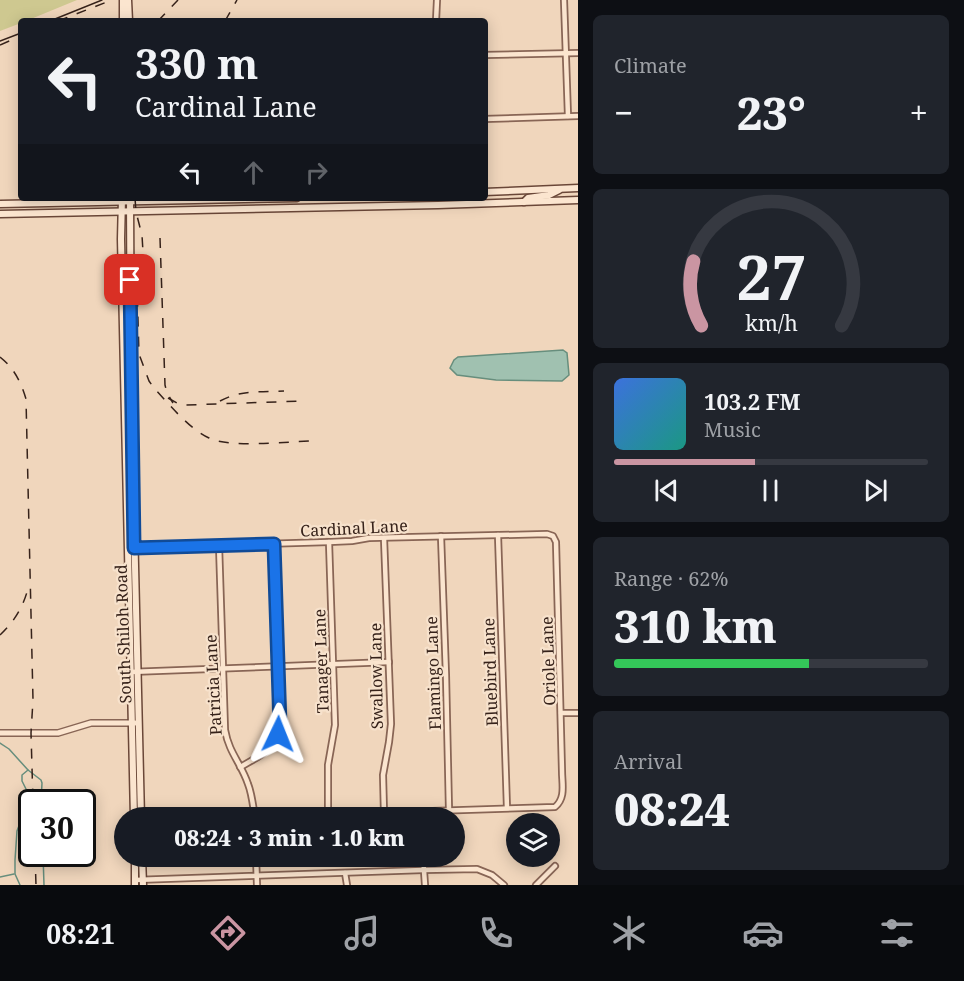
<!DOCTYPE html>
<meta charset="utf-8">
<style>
body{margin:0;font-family:"Noto Serif",serif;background:#20242c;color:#f1f3f6;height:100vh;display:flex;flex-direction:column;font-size:22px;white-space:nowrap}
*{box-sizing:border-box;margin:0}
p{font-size:20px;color:#9ea1a6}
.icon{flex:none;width:33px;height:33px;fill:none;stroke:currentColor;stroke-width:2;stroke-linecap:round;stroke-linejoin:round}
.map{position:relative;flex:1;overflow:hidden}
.sheet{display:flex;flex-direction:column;gap:15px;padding:15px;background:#0d0f14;width:386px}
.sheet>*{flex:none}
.top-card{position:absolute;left:18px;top:18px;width:470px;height:183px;border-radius:6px;box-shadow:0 3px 15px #0003;background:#171b24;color:#f1f3f6;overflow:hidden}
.buttons{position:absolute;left:506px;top:813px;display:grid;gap:12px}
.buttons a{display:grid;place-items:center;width:54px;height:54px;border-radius:50%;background:#171b24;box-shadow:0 3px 15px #0003;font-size:30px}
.speed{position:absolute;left:18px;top:789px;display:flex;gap:12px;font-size:30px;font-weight:700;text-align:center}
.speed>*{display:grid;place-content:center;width:78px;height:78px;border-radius:50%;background:#171b24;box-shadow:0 3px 15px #0003;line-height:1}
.speed .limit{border:3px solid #111;border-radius:9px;background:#fff;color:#111}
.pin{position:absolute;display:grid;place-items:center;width:51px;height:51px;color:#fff;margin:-26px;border-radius:12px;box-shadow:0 3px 9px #0006}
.me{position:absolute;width:66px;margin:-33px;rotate:2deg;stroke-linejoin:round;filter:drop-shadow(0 0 4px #0008)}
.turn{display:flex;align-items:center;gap:21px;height:126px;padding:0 18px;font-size:27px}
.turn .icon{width:78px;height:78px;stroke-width:2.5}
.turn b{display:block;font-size:42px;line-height:51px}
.lanes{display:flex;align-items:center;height:57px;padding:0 18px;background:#0003;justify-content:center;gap:30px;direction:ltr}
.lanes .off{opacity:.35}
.big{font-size:45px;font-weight:800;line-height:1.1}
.sheet .tile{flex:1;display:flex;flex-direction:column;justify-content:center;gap:9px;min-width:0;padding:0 21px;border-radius:9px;background:#20242c}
.sheet .dial{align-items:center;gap:0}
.dial svg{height:156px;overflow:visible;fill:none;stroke:#363941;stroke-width:7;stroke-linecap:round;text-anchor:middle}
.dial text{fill:#f1f3f6;stroke:none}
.song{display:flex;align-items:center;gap:18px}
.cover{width:72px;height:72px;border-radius:9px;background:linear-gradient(135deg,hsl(220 70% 55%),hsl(170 70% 35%))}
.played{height:6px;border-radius:3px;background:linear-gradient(90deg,#ca95a2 45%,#363941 45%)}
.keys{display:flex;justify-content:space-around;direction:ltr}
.heat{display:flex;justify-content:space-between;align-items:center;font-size:33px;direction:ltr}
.charge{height:9px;border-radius:4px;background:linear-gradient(90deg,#34c759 62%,#363941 0)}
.trip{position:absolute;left:114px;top:807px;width:351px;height:60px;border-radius:30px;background:#171b24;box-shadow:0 3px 15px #0003;font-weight:800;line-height:60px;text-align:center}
.dock{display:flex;height:96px;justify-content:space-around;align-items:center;background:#090b0e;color:#9ea1a6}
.dock .icon{width:42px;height:42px}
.dock .selected{color:#ca95a2}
.dock b{font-size:27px;color:#f1f3f6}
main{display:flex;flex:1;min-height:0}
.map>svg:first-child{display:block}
</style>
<main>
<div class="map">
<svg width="579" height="885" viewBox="0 0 579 885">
<rect width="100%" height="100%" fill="#f0d6bc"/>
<polygon fill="#cec890" points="0,0 77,0 26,21 21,21 21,23 0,31"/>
<polygon fill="#a0c1b0" stroke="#678e7d" stroke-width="1.5" points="563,350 567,353 569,375 562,381 496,380 457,375 450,368 454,360 458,357"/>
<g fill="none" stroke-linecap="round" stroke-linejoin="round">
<g stroke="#678e7d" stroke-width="1.5">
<polyline points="0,743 9,749 28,770 41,780 42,783 41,802"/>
<polyline points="43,854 44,885"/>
<polyline points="0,877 14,874"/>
<polyline points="20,885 15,874 15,860 17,831 26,807 26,789 22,781 22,775 28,770"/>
</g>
<g stroke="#886555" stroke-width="8">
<g id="minor">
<polyline points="564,0 568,116"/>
<polyline points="436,21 437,0"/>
<polyline points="484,55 579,53"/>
<polyline points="484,119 579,116"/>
<polyline points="498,535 507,808"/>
<polyline points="441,536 446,675 449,810"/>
<polyline points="384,538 391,724 389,742 383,775 384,813"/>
<path d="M219,545L225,730C229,753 241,763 248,784C252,794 253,806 255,818"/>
<path d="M133,548L329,542L352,541L369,538L547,534L553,536L556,542L562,771C562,784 566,798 555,807L216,818"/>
<polyline points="130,672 389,662"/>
<polyline points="561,713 579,713"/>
<path d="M240,767C260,756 275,750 280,726L274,544"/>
<polyline points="328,814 328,765 335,725 329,542"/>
<polyline points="256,856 257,885"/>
<polyline points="423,856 425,885"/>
<polyline points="345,873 347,885"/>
<polyline points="135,880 423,870 477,869 492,875 504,885"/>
<polyline points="536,885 555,866"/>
</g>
</g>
<g stroke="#886555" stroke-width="8">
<polyline id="tertiary" points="0,733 58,733 91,723 135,723"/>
</g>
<g stroke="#6a4738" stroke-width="9">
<g id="secondary">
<polyline points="123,0 123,21"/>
<polyline points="128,0 129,21"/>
<polyline points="484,192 579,188"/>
<polyline points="122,198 121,239 134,818"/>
<polyline points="130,198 131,398 141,818"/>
<polyline points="524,202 528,198 549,195 559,190"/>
<polyline points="0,204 297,198"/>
<polyline points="0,214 438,205 579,200"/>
<polyline points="135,856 135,885"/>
<polyline points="142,856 143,885"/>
</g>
</g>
<use href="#minor" stroke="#fbe5cf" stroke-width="4.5"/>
<use href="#tertiary" stroke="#fbe5cf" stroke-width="5"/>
<use href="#secondary" stroke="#fbe5cf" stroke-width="6"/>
<g stroke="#36221a" stroke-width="1.5">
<polyline points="50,21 102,0"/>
<polyline points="0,41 21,33"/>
</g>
<g stroke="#36221a" stroke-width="1.5" stroke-dasharray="10 10" stroke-linecap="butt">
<polyline points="58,21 112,0"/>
<polyline points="158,21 178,0"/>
<polyline points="225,21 237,0"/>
<polyline points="0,45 21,36"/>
<path d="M135,198L136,212L142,235L143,252L137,286L139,354L149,381L154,388C170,405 188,428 209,438C228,448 286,442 310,441"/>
<polyline points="160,238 165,385 167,393 173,403"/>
<path d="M0,357C14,368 21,382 26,399L33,700L31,733L33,802"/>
<polyline points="168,398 177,403 186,405 302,401"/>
<path d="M220,401C240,390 261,392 284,391"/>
<path d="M0,635C13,623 22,609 27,592"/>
<polyline points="35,854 36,885"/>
</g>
</g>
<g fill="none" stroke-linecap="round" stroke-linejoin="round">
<g stroke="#114b97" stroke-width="15">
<polyline id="route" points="130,280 134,548 274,544 280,726 278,734"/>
</g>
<use href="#route" stroke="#1a73e8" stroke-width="10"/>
</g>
<g text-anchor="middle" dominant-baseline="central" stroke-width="4.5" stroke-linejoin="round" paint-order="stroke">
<g font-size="16" fill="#36221a" stroke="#f7e2cc">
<text transform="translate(354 528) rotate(-3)">Cardinal Lane</text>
<text transform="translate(123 634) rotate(-92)">South Shiloh Road</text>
<text transform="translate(321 661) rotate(-92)">Tanager Lane</text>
<text transform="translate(548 661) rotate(-92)">Oriole Lane</text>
<text transform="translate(490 672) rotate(-92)">Bluebird Lane</text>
<text transform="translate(433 673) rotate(-92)">Flamingo Lane</text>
<text transform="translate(376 676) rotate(-91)">Swallow Lane</text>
<text transform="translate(213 685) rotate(-93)">Patricia Lane</text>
</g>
</g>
</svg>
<div class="buttons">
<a><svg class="icon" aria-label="layers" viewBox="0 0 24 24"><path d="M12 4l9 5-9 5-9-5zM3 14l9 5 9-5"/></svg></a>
</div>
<div class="speed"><div class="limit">30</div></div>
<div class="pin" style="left:130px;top:280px;background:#d93025"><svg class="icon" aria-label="arrive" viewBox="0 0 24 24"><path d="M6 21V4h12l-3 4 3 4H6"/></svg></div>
<svg class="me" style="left:278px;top:734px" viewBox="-20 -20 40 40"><path d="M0-17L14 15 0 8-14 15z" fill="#1a73e8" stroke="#fff" stroke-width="4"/></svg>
<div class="trip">08:24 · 3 min · 1.0 km</div>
<div class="top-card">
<div class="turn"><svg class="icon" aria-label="left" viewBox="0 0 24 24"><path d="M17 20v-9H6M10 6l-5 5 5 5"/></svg><div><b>330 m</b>Cardinal Lane</div></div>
<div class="lanes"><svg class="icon" aria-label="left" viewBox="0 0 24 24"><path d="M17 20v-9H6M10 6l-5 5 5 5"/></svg><svg class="icon off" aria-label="ahead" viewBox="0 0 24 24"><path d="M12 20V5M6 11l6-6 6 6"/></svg><svg class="icon off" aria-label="right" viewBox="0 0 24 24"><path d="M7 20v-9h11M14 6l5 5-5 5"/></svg></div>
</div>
</div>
<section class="sheet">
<div class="tile"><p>Climate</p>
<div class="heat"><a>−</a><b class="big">23°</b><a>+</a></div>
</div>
<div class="tile dial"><svg viewBox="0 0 100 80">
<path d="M14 69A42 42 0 1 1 86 69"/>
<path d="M14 69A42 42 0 0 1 10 36" stroke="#ca95a2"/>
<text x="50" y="56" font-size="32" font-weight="700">27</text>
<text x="50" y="72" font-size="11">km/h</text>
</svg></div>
<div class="tile">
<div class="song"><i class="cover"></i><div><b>103.2 FM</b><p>Music</p></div></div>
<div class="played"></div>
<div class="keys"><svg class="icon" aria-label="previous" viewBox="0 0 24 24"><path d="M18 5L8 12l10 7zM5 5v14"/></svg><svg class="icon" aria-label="pause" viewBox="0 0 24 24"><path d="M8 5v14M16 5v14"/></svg><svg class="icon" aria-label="next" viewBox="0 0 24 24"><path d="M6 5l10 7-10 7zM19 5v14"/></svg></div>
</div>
<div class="tile"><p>Range · 62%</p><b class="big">310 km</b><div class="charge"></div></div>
<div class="tile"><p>Arrival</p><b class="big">08:24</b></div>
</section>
</main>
<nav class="dock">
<b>08:21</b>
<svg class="icon selected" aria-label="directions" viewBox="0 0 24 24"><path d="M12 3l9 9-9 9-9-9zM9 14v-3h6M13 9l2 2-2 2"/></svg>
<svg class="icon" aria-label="music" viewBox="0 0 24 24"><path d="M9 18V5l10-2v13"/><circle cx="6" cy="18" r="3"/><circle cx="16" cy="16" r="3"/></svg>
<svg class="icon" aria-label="phone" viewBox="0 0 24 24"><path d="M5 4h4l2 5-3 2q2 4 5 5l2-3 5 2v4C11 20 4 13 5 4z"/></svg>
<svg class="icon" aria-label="climate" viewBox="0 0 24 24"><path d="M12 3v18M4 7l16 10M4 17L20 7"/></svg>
<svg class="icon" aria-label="car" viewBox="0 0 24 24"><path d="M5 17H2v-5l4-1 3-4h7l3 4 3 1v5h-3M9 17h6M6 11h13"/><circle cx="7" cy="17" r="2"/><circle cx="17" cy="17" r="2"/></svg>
<svg class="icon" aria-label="filters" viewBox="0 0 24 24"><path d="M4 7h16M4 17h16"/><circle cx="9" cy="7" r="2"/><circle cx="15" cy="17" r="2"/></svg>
</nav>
